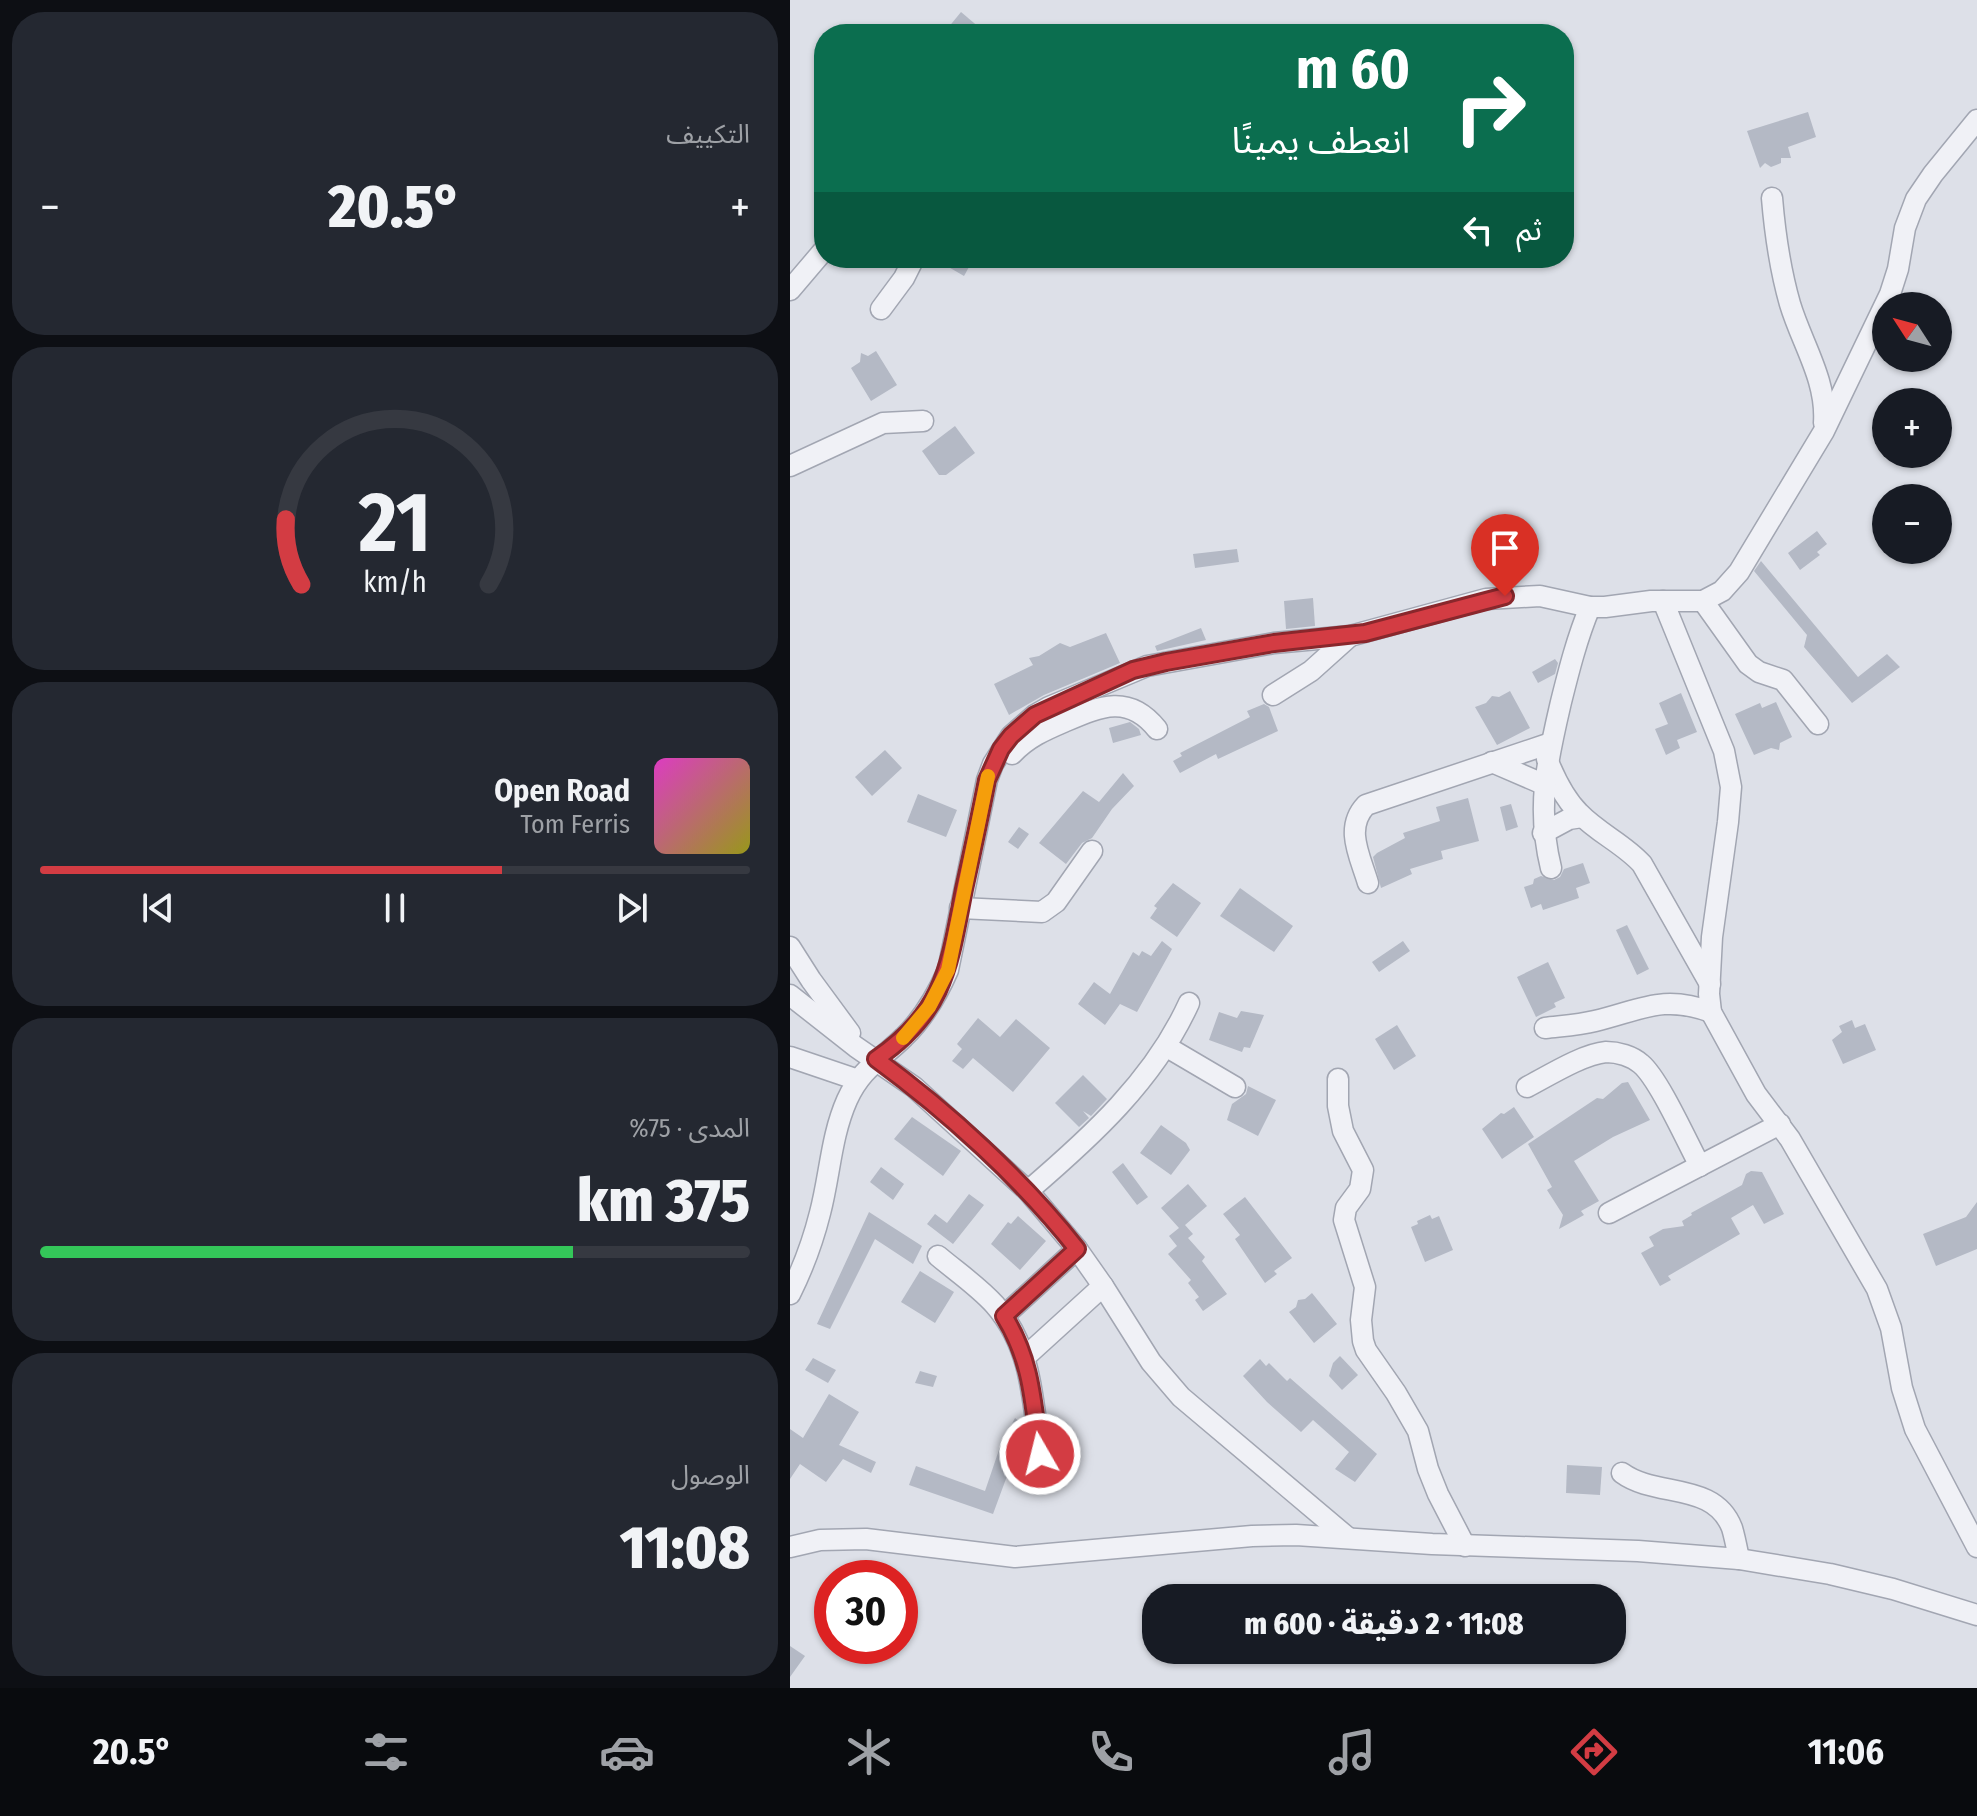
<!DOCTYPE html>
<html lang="ar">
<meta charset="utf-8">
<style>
body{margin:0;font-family:"Fira Sans Condensed","Noto Sans Arabic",sans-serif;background:#242831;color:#f1f3f6;direction:rtl;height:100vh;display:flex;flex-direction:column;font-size:30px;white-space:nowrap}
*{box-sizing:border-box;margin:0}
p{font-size:26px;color:#9ea1a6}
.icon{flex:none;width:44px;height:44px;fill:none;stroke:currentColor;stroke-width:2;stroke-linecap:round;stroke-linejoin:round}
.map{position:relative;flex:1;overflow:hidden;direction:ltr}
.sheet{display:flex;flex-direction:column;gap:12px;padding:12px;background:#0d0f14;width:790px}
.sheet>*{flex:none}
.hud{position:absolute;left:24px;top:24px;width:760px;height:244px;border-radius:32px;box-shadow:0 2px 6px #0004;direction:rtl;background:#0b6e4f;color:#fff;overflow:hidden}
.needle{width:52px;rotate:306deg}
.fabs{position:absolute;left:1082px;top:292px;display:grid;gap:16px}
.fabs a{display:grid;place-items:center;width:80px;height:80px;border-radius:50%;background:#171b24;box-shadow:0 2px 6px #0004;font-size:40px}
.speed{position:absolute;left:24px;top:1560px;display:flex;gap:16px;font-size:40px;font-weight:700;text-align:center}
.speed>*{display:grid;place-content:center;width:104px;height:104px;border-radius:50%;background:#171b24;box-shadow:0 2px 6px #0004;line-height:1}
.speed .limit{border:12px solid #d22;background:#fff;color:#111}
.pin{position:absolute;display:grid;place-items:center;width:68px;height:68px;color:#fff;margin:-82px -34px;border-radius:50% 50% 50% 0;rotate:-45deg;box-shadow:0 0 8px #0007}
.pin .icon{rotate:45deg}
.me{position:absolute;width:88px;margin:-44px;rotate:352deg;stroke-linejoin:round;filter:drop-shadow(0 0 6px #0008)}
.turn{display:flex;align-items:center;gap:28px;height:168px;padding:0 32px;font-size:36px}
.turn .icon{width:104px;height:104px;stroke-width:2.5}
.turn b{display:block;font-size:56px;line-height:68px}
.then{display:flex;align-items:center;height:76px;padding:0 32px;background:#0003;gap:16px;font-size:30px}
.big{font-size:60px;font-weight:800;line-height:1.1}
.sheet .tile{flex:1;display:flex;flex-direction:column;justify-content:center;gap:12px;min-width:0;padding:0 28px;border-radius:32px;background:#242831}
.sheet .dial{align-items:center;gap:0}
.dial svg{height:208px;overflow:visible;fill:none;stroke:#363941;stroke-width:7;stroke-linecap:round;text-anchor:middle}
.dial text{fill:#f1f3f6;stroke:none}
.song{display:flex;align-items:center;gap:24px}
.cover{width:96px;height:96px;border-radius:12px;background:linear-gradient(135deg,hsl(310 70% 55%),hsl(60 70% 35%))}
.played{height:8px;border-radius:4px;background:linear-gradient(90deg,#d33c43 65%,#363941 65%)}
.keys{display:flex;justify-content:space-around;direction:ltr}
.heat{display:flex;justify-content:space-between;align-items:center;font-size:44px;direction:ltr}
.charge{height:12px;border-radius:6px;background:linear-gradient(90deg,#34c759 75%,#363941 0)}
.trip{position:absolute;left:352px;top:1584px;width:484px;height:80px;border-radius:32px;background:#171b24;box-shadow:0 2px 6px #0004;font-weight:800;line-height:80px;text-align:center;direction:rtl}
.menu{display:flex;height:128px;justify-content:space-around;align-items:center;background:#090b0e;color:#9ea1a6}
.menu .icon{width:56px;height:56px}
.menu .active{color:#d33c43}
.menu b{font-size:36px;color:#f1f3f6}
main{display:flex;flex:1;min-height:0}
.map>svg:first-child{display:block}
</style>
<main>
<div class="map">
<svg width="1187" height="1688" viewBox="0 0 1187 1688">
<rect width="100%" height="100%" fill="#dde0e8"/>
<g fill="#b4b9c5">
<polygon points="171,12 197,34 153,34"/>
<polygon points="1018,112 1026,137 998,147 1001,158 991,158 991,163 981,167 975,163 970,168 957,131"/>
<polygon points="143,258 184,258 174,276"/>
<polygon points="86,351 107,385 81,401 61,368 70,362 71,353 78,356"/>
<polygon points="165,426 185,453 156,475 149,475 132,451"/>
<polygon points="1027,531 1037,544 1027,552 1030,555 1010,570 998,553"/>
<polygon points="447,549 449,562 405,568 403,554"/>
<polygon points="971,561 1068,677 1097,654 1110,667 1062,703 1014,647 1017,635 964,571"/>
<polygon points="523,598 525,626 496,629 494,601"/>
<polygon points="411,628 416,640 367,651 365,646"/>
<polygon points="316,633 330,663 254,695 219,715 204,684 243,665 239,658 249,656 270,643 280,647"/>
<polygon points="765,659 768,663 765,674 748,683 742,672"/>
<polygon points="720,691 740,728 707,745 685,707 696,703 702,696 709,697"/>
<polygon points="891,693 907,732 887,740 890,748 876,755 865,729 878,724 869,703"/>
<polygon points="986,702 1002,737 990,743 989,750 981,748 964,755 945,714 970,703 972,708"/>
<polygon points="474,704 479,707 488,731 428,759 426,754 390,773 383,761 392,756 390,753 460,717 457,711"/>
<polygon points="340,722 349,729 351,735 323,743 319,728"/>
<polygon points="95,750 112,768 82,796 65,777"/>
<polygon points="333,773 344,786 322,809 302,838 292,843 276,864 249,843 293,791 309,802"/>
<polygon points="128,794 167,810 156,837 117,822"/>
<polygon points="678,798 689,841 651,851 653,859 620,869 622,874 591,888 583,857 587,853 615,838 613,833 650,821 646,807"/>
<polygon points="721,804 728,827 716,831 710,807"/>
<polygon points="229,827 239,834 228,849 218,842"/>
<polygon points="793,863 800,883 786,888 789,898 753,910 751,904 741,908 734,887 743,884 744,879 751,876 764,880 770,877 774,869"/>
<polygon points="383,883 411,903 387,937 360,918 367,908 364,906"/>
<polygon points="450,888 503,926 484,952 430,916"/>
<polygon points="837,925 859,969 847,975 826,930"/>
<polygon points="372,941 382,949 347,1012 330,1004 315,1025 288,1004 304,982 320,994 343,952 349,956 352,951 361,956"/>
<polygon points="613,941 620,951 589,972 582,962"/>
<polygon points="758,962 775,998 764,1003 766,1007 746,1017 727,977"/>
<polygon points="451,1011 474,1015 460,1048 454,1047 452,1052 419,1040 429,1012 447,1018"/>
<polygon points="188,1018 210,1037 226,1019 260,1048 223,1092 183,1058 173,1069 162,1061 172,1049 167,1044"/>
<polygon points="1062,1020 1065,1028 1075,1024 1086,1050 1053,1064 1042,1040 1052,1032 1049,1026"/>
<polygon points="607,1025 626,1056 604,1070 585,1039"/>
<polygon points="293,1075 317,1099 301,1116 293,1111 299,1118 289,1127 265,1103"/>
<polygon points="838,1082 860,1120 823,1137 784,1161 809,1201 791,1211 794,1215 769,1229 773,1215 757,1190 762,1187 738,1144 807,1098 813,1099 832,1083"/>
<polygon points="458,1086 486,1100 468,1136 437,1120 442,1104 456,1094"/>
<polygon points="724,1107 744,1137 712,1159 692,1129 711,1113 714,1114"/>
<polygon points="122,1117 171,1151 153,1176 104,1139"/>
<polygon points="371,1125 396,1143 400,1150 381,1175 350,1153"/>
<polygon points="333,1163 358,1197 347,1205 322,1172"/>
<polygon points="91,1167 114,1184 103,1200 80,1182"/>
<polygon points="961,1171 972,1172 994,1214 974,1224 963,1205 941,1218 950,1234 878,1276 881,1280 870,1286 851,1253 864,1246 859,1237 873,1229 894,1226 892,1221 902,1215 901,1213 952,1185 956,1174"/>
<polygon points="398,1184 417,1206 395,1225 403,1234 398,1238 415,1257 412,1261 437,1294 413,1311 405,1300 409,1297 398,1283 401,1280 378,1254 387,1246 379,1236 389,1228 371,1208"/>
<polygon points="179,1194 194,1205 163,1244 137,1224 145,1214 157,1223"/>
<polygon points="455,1197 502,1258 484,1271 487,1274 475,1283 445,1239 450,1235 433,1214"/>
<polygon points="1187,1202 1187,1249 1146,1266 1133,1234 1176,1217"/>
<polygon points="79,1212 132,1246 123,1264 85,1239 40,1329 27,1324"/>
<polygon points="640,1215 642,1219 649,1216 663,1250 635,1262 621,1227 628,1224 627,1221"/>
<polygon points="228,1216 256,1241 230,1270 201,1244 218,1222 221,1224"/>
<polygon points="130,1271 164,1292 145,1323 111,1302"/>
<polygon points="522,1293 547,1324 524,1343 499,1312 506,1307 508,1300 515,1299"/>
<polygon points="550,1356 568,1375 552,1390 539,1376 543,1363"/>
<polygon points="23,1358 46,1370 38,1383 15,1370"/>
<polygon points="470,1359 476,1366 479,1363 497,1381 500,1378 587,1454 565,1482 545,1469 559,1452 523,1420 511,1432 477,1402 453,1376"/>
<polygon points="130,1371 147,1376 143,1387 125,1383"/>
<polygon points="39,1394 69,1412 49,1445 86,1462 81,1473 53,1459 36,1482 10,1464 0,1479 0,1429 13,1438"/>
<polygon points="225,1418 233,1424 235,1438 227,1449 203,1514 119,1485 126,1466 195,1491 211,1444"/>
<polygon points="777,1465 812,1467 810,1495 776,1493"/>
<polygon points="0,1646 15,1656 0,1677"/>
</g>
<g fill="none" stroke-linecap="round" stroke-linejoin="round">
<g stroke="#a2a6b2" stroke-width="23">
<g id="minor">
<path d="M982,198C985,234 990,269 1000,304C1012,344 1037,380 1034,423"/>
<polyline points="0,290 34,250"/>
<polyline points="91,309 114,278 124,258"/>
<polyline points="0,466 93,423 133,421"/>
<polyline points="873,601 934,751 941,787 938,822 922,937 919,994 921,1012 966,1094 1000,1139 1087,1289 1101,1328 1112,1388 1125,1429 1187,1547"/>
<polyline points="913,601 958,664 969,672 993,680 1028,724"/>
<polyline points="483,695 521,671 560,636"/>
<path d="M222,754C238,737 255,730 276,721C311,706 339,694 367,729"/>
<path d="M757,759C765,779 774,798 789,813C808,833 834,844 852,864L920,984"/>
<polyline points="702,762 753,784"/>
<polyline points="753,833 779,819 792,817"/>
<path d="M761,868C746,807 757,762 771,702C779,670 787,638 800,607"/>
<path d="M578,883C570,856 554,828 576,805L761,743"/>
<polyline points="170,908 252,912 266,902 302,851"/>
<polyline points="0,947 21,980 60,1033"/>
<polyline points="0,995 66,1047 124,1087 238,1191 287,1249 313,1286 361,1362 391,1397 557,1537"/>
<path d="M755,1028C771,1026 789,1025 805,1021C851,1010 873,994 921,1012"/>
<polyline points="377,1047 445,1087"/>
<polyline points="0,1057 68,1080"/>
<polyline points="548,1079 548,1106 553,1131 573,1170 570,1189 556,1208 554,1220 575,1287 571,1320 573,1341 576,1350 606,1393 628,1431 638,1469 648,1494 675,1546"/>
<path d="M737,1087C758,1076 793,1054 816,1052C828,1052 842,1056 851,1064C869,1079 897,1142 910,1166"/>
<path d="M238,1191C301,1137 364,1080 399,1003"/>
<polyline points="819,1213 990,1124"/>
<path d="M148,1256C167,1272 189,1287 205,1305C242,1347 243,1402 250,1454"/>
<path d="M0,1294C13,1268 23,1241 30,1213C40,1175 41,1136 57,1100C72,1067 91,1060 114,1037C134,1018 147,995 158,970L197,780L203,764L221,736L245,715L259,707L357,666L484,643L560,636L696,599L750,596L800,607H815L861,601H913L932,591L949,572L1034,431L1100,294L1108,269L1115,228L1126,199L1143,174L1187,120"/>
<polyline points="214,1316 287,1249"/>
<polyline points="235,1357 313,1286"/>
<path d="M832,1473C866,1498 924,1481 942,1528C945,1538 947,1549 949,1559"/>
<polyline points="0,1547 30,1540 76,1539 225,1557 462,1536 506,1535 642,1544 848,1551 949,1559 1040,1574 1103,1589 1187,1615"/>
</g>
</g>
<use href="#minor" stroke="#f0f1f6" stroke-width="20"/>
</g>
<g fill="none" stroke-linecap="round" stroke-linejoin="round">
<g stroke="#89272c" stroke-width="20">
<path id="route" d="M250,1454C243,1403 242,1361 214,1316L287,1249C232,1179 157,1111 86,1059C155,1012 159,966 174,889C182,853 190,816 197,780L211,749L221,736L245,715L343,670L376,662L484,643L575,633L715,596"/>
</g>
<use href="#route" stroke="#d33c43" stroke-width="14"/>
<polyline stroke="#f59e0b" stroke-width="14" points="113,1038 139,1007 158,970 198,776"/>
</g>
</svg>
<div class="fabs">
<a><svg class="needle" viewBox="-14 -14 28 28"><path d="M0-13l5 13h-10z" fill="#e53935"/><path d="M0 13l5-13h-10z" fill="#9ea1a6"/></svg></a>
<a>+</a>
<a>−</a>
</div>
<div class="speed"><div class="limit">30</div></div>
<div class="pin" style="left:715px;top:596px;background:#d93025"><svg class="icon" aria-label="arrive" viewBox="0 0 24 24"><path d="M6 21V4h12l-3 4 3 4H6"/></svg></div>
<svg class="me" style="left:250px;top:1454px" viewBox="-20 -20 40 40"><circle r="17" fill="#d33c43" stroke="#fff" stroke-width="3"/><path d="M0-11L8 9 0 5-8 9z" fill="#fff"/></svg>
<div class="trip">11:08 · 2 دقيقة · 600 m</div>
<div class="hud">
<div class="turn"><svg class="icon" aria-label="right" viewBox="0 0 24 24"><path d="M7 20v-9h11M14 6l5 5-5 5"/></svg><div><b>60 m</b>انعطف يمينًا</div></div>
<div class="then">ثم<svg class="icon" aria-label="left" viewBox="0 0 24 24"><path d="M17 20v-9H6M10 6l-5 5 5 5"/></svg></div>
</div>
</div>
<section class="sheet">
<div class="tile"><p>التكييف</p>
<div class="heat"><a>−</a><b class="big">20.5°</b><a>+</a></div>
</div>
<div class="tile dial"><svg viewBox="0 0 100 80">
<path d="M14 69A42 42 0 1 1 86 69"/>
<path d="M14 69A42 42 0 0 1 8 44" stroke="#d33c43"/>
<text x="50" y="56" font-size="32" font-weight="700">21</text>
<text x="50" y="72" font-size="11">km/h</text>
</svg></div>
<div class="tile">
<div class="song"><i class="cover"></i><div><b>Open Road</b><p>Tom Ferris</p></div></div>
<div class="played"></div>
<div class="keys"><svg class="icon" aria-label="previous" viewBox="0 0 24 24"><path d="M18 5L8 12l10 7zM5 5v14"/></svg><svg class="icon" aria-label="pause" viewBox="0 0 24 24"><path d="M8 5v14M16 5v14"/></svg><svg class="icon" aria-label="next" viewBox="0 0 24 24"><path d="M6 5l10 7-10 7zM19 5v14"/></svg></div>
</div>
<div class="tile"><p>المدى · 75%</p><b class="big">375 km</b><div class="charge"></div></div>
<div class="tile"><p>الوصول</p><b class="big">11:08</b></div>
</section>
</main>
<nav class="menu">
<b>11:06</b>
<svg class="icon active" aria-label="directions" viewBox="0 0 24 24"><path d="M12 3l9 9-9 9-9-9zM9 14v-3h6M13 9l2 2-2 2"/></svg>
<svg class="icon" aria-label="music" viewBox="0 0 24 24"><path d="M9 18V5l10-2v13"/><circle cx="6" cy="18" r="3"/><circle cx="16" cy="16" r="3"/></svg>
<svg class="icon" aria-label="phone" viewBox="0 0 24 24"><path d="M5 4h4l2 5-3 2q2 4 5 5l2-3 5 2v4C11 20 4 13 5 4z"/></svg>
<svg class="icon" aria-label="climate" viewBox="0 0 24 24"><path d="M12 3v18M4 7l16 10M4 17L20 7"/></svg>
<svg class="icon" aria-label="car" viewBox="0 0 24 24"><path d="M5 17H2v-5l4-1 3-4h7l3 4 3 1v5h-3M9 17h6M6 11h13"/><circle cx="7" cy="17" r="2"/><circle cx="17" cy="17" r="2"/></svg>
<svg class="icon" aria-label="filters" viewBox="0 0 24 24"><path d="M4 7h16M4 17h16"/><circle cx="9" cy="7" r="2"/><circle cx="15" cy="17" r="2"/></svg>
<b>20.5°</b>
</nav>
